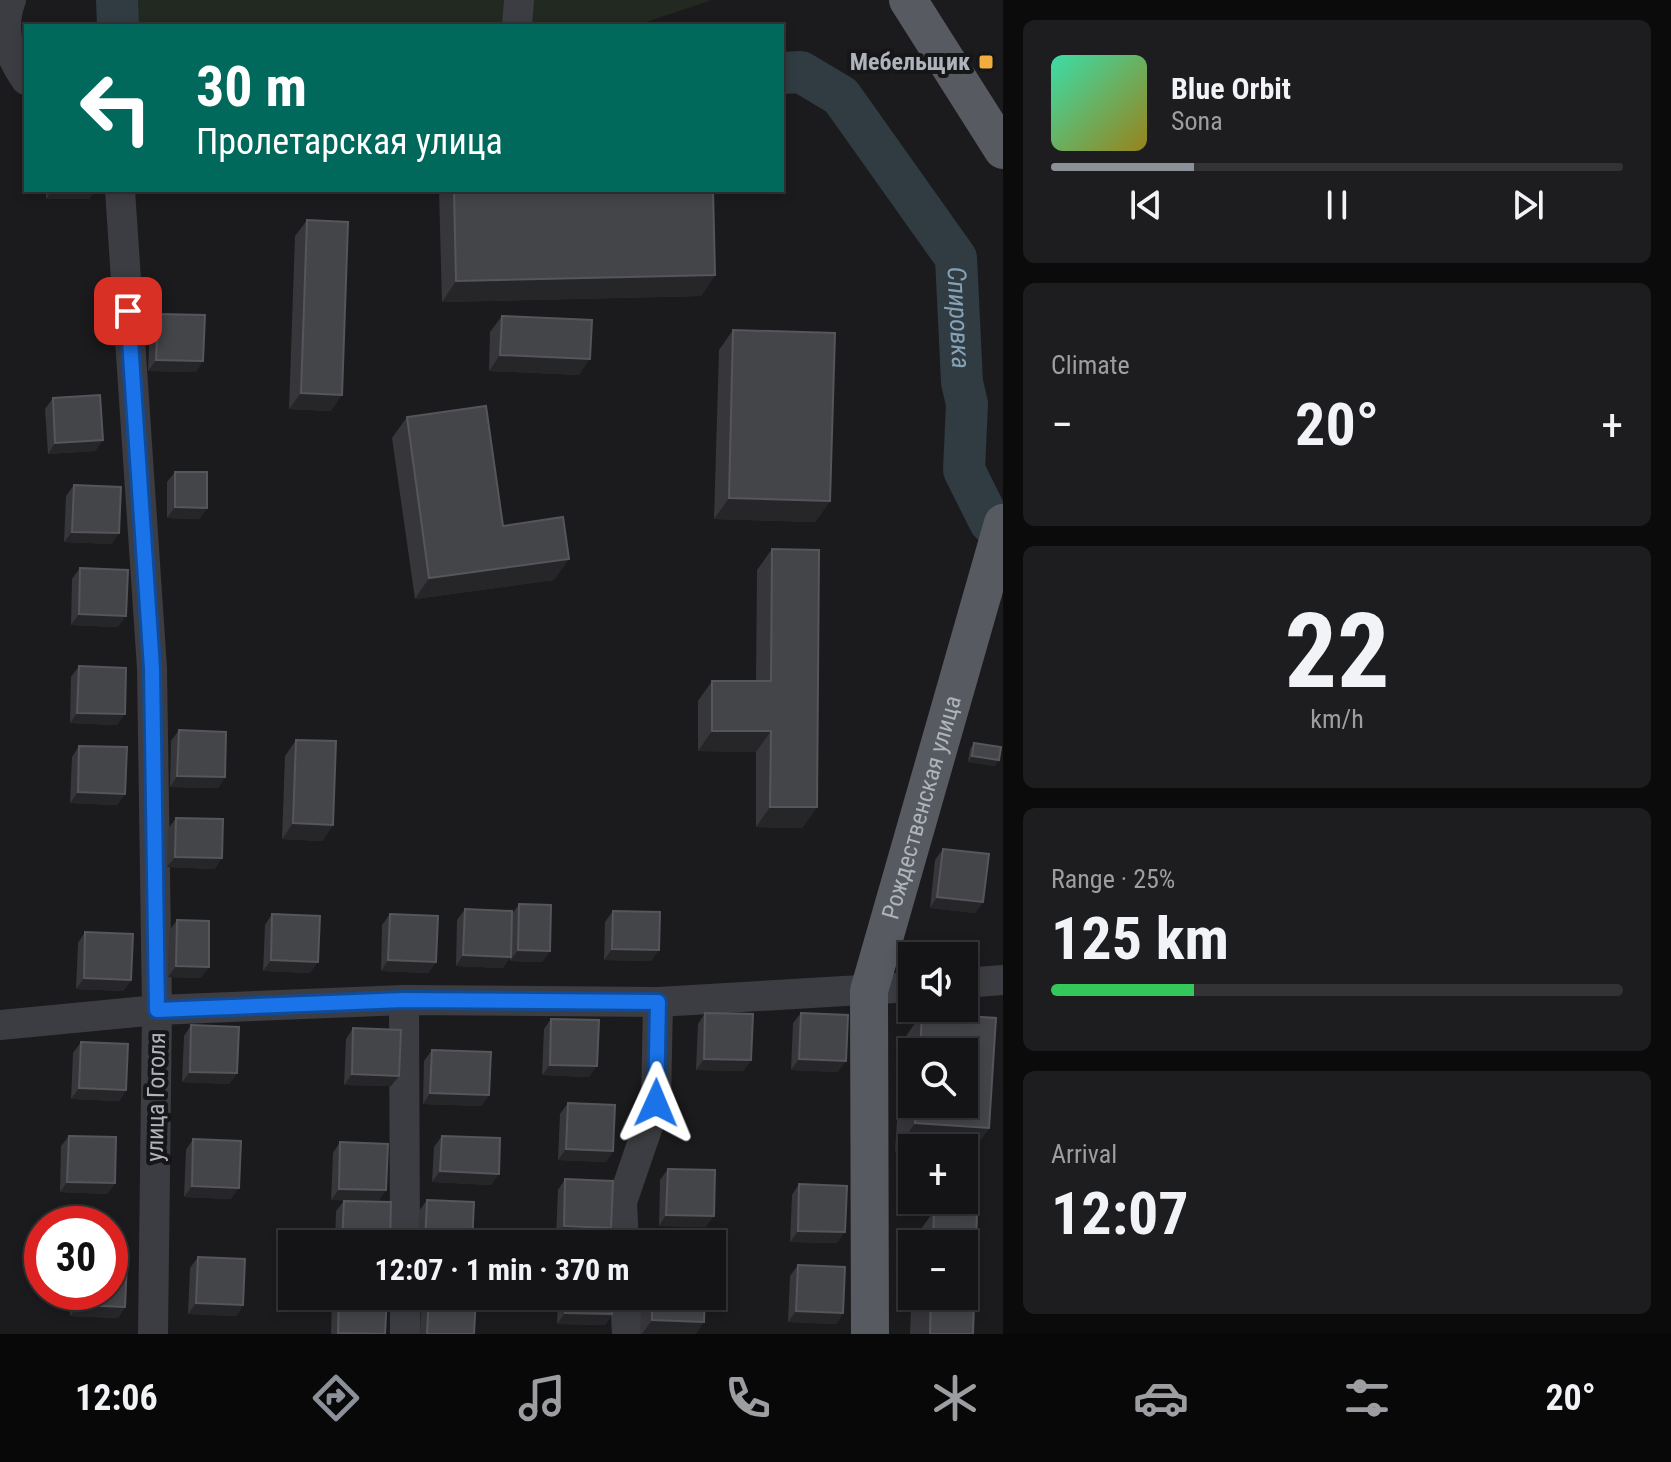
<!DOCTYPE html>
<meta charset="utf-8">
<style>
body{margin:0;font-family:"Roboto Condensed",sans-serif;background:#1d1d1f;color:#f1f3f6;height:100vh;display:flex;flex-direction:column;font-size:30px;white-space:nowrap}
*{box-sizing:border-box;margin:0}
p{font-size:26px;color:#9d9ea1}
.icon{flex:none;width:44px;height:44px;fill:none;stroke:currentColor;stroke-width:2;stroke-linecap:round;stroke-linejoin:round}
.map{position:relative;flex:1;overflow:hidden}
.panel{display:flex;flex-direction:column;gap:20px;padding:20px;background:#0b0b0c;width:668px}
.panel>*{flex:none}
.banner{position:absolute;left:24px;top:24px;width:760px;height:168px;border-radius:0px;box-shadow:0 4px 12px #0003,0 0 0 2px #333335;background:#00695c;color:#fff;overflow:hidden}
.buttons{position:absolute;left:898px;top:942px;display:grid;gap:16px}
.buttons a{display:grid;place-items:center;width:80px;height:80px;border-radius:0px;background:#141416;box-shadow:0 4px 12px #0003,0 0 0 2px #333335;font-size:40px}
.speed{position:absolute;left:24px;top:1206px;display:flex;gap:16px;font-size:40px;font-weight:700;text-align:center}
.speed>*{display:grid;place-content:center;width:104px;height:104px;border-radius:50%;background:#141416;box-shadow:0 4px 12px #0003,0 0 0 2px #333335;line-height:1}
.speed .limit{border:12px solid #d22;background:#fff;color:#111}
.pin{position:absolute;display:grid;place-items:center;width:68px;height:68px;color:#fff;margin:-34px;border-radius:16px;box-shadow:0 4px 12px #0006}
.me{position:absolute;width:88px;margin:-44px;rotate:1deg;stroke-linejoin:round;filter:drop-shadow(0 0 6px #0008)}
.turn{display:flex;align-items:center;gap:28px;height:168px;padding:0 40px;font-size:36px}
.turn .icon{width:104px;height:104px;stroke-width:2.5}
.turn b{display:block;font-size:56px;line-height:68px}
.big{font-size:60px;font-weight:700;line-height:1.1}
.panel .widget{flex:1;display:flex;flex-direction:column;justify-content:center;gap:12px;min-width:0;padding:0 28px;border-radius:12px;background:#1d1d1f}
.panel .dial{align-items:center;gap:0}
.dial b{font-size:104px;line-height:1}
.song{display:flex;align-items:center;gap:24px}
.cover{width:96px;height:96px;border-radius:12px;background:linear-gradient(135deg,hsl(160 70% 55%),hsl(50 70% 35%))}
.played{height:8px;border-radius:4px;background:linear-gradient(90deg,#8c9099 25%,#333335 25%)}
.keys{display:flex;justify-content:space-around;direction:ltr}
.heat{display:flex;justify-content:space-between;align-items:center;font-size:44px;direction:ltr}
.charge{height:12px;border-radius:6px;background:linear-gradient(90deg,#34c759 25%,#333335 0)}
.trip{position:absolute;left:278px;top:1230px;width:448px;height:80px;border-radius:0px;background:#141416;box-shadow:0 4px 12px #0003,0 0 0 2px #333335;font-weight:700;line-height:80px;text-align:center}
.dock{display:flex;height:128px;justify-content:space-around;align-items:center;background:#080809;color:#9d9ea1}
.dock .icon{width:56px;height:56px}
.dock .selected{color:#8c9099}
.dock b{font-size:36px;color:#f1f3f6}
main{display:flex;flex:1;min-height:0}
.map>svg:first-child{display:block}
</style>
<main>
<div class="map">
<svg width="1003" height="1334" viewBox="0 0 1003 1334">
<rect width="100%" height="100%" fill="#1b1b1d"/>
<polygon fill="#212921" points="125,0 712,0 634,26 136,26 124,16"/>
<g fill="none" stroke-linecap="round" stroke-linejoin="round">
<g stroke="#303b42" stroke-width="42">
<polyline points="117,0 118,26"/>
<path id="s1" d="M782,73L801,72L841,96L956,258L962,382L967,404L964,470L990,522L1003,534"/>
</g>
<g stroke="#3c3d42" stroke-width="30">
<path d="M11,0C0,29 8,54 26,80"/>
<polyline points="517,26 519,0"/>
<polyline points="120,190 152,668 157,1010 153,1334"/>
<polyline points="964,983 1003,980"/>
<polyline points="404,1000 405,1244"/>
<polyline points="0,1025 157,1010 404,1000 658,1002 912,987"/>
<polyline points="624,1244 622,1202 656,1103 658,1002"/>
<polyline points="405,1296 405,1334"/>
<polyline points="625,1296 627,1334"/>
</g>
<g stroke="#585a61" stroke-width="38">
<polyline points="908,0 1003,150"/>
<path id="s2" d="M870,1334L869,991L1003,523"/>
</g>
</g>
<g fill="#37373b" fill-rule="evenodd">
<polygon points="46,190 95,190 89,199 46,199"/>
<polygon points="439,190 713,190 715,275 701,296 442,302"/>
<polygon points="307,220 331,411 289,409 295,236"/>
<polygon points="158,314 196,372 148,371 150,324"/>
<polygon points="502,316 579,375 489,371 490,332"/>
<polygon points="733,330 830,501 815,522 714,519 719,350"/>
<polygon points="53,398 103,440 95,451 48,454 45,409"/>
<polygon points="407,417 503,526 554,580 415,599 392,438"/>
<polygon points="175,472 207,508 199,519 167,518 167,482"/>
<polygon points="74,485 112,544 64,542 66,496"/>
<polygon points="772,549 817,807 802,828 756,827 756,752 698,751 698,701 712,681 756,681 757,570"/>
<polygon points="80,568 118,627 71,625 72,579"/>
<polygon points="79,666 117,725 70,723 71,677"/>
<polygon points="179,730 225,777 218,788 170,787 171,741"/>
<polygon points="296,740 333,825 322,841 282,839 285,756"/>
<polygon points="974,743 995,766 968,762 970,749"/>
<polygon points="79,746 125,794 117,805 70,803 72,757"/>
<polygon points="176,818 215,869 167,867 168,829"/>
<polygon points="943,849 983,902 975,913 930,908 935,860"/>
<polygon points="519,904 550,951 542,962 510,961 510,957 503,968 456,966 457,920 465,909 512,914"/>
<polygon points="613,911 651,961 604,960 605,922"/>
<polygon points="272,914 310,973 263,971 265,925"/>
<polygon points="390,914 436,962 428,973 381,971 382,925"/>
<polygon points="177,920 201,978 168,977 169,931"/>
<polygon points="85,932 131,980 123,991 76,989 78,943"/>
<polygon points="705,1013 751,1060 743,1071 696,1070 698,1024"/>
<polygon points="801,1013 838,1072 791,1070 793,1023"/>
<path d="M922,1013L996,1018L989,1128L968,1157H964V1148H912V1153L895,1152L902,1042ZM912,1052H964V1104H912Z"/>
<polygon points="551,1019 589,1077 542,1075 544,1029"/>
<polygon points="191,1025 237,1073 229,1084 182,1082 184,1036"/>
<polygon points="353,1028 399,1076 391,1086 344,1085 346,1039"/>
<polygon points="81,1042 126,1090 119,1101 71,1099 73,1053"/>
<polygon points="432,1050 489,1095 481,1106 423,1104 424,1061"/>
<polygon points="568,1103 613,1151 606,1162 558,1160 560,1114"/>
<polygon points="69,1136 115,1183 107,1194 60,1192 61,1146"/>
<polygon points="442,1136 491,1185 432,1182 434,1147"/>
<polygon points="193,1139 231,1199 184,1197 186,1150"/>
<polygon points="340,1142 386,1190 378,1201 331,1200 333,1153"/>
<polygon points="668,1169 706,1227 659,1226 660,1180"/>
<polygon points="565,1179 611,1228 603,1238 556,1237 558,1190"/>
<polygon points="799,1184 837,1243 790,1242 792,1195"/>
<polygon points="427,1200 472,1244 418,1244 419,1211"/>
<polygon points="344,1201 390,1244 335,1244 336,1211"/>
<polygon points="934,1211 977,1212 973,1334 910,1334 912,1283 912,1296 964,1296 964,1244 913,1244 913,1240"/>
<polygon points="198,1257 243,1305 236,1316 188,1314 190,1268"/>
<polygon points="798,1265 843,1313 836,1324 788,1322 790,1276"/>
<polygon points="71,1292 110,1292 125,1307 118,1318 70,1316"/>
<polygon points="333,1296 387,1296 385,1334 331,1334 332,1298"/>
<polygon points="423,1296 476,1296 474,1334 420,1334 421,1299"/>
<polygon points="558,1296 613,1296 612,1314 605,1325 557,1324"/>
<polygon points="642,1296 705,1296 696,1334 640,1334"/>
</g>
<g fill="#262629">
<polygon points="52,190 95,190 89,199 46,199"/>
<polygon points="715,275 701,296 442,302 456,281"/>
<polygon points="500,355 590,359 579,375 489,371"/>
<polygon points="156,360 203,361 196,372 148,371"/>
<polygon points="301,393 342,395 331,411 289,409"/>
<polygon points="103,440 95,451 48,454 55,443"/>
<polygon points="729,498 830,501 815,522 714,519"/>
<polygon points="175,507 207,508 199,519 167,518"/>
<polygon points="72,532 119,533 112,544 64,542"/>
<polygon points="569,559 554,580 415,599 429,578"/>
<polygon points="79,614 126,616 118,627 71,625"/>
<polygon points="77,713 125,714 117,725 70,723"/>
<polygon points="712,731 771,731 756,752 698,751"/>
<polygon points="972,756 999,760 995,766 968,762"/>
<polygon points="177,776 225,777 218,788 170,787"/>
<polygon points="78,792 125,794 117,805 70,803"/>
<polygon points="770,807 817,807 802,828 756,827"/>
<polygon points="293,823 333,825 322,841 282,839"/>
<polygon points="175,857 222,858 215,869 167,867"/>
<polygon points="937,897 983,902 975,913 930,908"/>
<polygon points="612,949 659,950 651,961 604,960"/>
<polygon points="518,950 550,951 542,962 510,961"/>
<polygon points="463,955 511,957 503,968 456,966"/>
<polygon points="271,960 318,962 310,973 263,971"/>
<polygon points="388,960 436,962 428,973 381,971"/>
<polygon points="176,966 209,967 201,978 168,977"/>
<polygon points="84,978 131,980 123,991 76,989"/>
<polygon points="704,1059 751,1060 743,1071 696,1070"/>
<polygon points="799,1059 846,1061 838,1072 791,1070"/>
<polygon points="550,1065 597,1066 589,1077 542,1075"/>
<polygon points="190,1072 237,1073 229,1084 182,1082"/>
<polygon points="352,1074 399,1076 391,1086 344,1085"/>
<polygon points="79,1088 126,1090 119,1101 71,1099"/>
<polygon points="430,1093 489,1095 481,1106 423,1104"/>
<polygon points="915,1123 989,1128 968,1157 964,1157 964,1148 912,1148 912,1153 895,1152"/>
<polygon points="566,1149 613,1151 606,1162 558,1160"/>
<polygon points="440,1171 499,1174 491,1185 432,1182"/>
<polygon points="67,1182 115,1183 107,1194 60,1192"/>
<polygon points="192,1186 239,1188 231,1199 184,1197"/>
<polygon points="339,1189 386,1190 378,1201 331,1200"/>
<polygon points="666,1215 714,1216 706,1227 659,1226"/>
<polygon points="564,1226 611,1228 603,1238 556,1237"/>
<polygon points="798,1231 845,1232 837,1243 790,1242"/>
<polygon points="196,1303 243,1305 236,1316 188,1314"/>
<polygon points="78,1305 125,1307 118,1318 70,1316"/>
<polygon points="796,1311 843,1313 836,1324 788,1322"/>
<polygon points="565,1313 612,1314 605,1325 557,1324"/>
<polygon points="652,1320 704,1322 696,1334 642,1334"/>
</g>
<g fill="#444549" stroke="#54565b" stroke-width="2">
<polygon points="454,190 713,190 715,275 456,281"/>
<polygon points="307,220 348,222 342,395 301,393"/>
<polygon points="158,314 205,315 203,361 156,360"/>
<polygon points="502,316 592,320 590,359 500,355"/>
<polygon points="733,330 835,333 830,501 729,498"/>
<polygon points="100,395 103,440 55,443 53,398"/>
<polygon points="486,406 503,526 563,517 569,559 429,578 407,417"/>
<polygon points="175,472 207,472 207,508 175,507"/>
<polygon points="74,485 121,487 119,533 72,532"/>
<polygon points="772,549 819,550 817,807 770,807 771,731 712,731 712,681 771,681"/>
<polygon points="80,568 128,570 126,616 79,614"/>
<polygon points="79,666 126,668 125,714 77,713"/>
<polygon points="179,730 226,732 225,777 177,776"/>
<polygon points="296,740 336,741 333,825 293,823"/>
<polygon points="974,743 1001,747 999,760 972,756"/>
<polygon points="79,746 127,747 125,794 78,792"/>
<polygon points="176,818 223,819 222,858 175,857"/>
<polygon points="943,849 989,854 983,902 937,897"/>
<polygon points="519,904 551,905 550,951 518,950"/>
<polygon points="465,909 512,911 511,957 463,955"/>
<polygon points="613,911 660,912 659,950 612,949"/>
<polygon points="272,914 320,916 318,962 271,960"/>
<polygon points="390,914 438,916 436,962 388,960"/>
<polygon points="177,920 209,921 209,967 176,966"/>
<polygon points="85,932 133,934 131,980 84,978"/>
<polygon points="705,1013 753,1014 751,1060 704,1059"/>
<polygon points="801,1013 848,1015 846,1061 799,1059"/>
<polygon points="922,1013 996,1018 989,1128 915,1123 916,1104 964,1104 964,1052 920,1052"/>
<polygon points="551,1019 599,1020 597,1066 550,1065"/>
<polygon points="191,1025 239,1027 237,1073 190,1072"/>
<polygon points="353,1028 401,1030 399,1076 352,1074"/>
<polygon points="81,1042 128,1044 126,1090 79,1088"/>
<polygon points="432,1050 491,1052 489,1095 430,1093"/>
<polygon points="568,1103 615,1105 613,1151 566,1149"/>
<polygon points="69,1136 116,1137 115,1183 67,1182"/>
<polygon points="442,1136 500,1138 499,1174 440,1171"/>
<polygon points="193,1139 241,1141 239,1188 192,1186"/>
<polygon points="340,1142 388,1144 386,1190 339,1189"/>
<polygon points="668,1169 715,1170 714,1216 666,1215"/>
<polygon points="565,1179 613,1181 611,1228 564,1226"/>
<polygon points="799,1184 847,1186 845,1232 798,1231"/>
<polygon points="427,1200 474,1202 472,1244 425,1244"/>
<polygon points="344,1201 391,1202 390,1244 342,1244"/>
<polygon points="934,1211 977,1212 973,1334 930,1334 931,1296 964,1296 964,1244 933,1244"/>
<polygon points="198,1257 245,1259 243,1305 196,1303"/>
<polygon points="110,1260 127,1261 125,1307 78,1305 79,1292 110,1292"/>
<polygon points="798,1265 845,1267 843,1313 796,1311"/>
<polygon points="339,1296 387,1296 385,1334 338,1333"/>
<polygon points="429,1296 476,1296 474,1334 427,1334"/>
<polygon points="566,1296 613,1296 612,1314 565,1313"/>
<polygon points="652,1296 705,1296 704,1322 652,1320"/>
</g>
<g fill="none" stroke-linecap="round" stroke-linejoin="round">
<g stroke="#114b97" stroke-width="20">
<polyline id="route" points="128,311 152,668 157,1010 404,1000 658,1002 656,1103"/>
</g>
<use href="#route" stroke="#1a73e8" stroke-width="14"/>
</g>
<rect fill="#f1ae3f" stroke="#161618" stroke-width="3" x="978" y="54" width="16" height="16" rx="4"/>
<g text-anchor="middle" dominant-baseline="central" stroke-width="8" stroke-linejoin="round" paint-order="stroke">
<g font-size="24" font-weight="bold" fill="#aeb3bc" stroke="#161618" text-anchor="end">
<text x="970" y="62">Мебельщик</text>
</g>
<g font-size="24" fill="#aeb3bc" stroke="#161618">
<text stroke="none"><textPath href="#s2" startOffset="534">Рождественская улица</textPath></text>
<text transform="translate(156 1097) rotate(-89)">улица Гоголя</text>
</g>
<g font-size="26" font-style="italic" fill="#86a2b6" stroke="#161618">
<text stroke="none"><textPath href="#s1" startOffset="324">Спировка</textPath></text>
</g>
</g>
</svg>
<div class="buttons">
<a><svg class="icon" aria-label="sound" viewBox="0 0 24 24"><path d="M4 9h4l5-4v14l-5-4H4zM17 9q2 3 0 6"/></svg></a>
<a><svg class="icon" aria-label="search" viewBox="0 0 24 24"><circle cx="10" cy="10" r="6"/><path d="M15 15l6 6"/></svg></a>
<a>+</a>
<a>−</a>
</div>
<div class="speed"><div class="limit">30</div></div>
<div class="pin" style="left:128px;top:311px;background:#d93025"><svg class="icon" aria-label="arrive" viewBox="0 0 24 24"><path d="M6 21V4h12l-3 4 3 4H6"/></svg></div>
<svg class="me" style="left:656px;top:1103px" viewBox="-20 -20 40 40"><path d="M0-17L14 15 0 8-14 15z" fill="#1a73e8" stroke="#fff" stroke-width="4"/></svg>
<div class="trip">12:07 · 1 min · 370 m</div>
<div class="banner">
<div class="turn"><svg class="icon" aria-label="left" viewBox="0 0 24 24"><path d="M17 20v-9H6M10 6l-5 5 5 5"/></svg><div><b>30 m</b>Пролетарская улица</div></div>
</div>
</div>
<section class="panel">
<div class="widget">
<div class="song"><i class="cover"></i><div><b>Blue Orbit</b><p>Sona</p></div></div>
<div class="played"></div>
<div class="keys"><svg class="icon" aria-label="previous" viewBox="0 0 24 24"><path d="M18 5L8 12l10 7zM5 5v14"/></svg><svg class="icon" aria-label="pause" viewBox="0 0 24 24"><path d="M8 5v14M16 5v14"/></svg><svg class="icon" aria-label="next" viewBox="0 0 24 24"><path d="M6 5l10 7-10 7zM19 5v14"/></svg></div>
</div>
<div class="widget"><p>Climate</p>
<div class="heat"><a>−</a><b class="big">20°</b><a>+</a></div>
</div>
<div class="widget dial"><b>22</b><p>km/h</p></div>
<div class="widget"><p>Range · 25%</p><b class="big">125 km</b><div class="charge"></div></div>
<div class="widget"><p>Arrival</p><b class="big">12:07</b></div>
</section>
</main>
<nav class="dock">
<b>12:06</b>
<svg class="icon selected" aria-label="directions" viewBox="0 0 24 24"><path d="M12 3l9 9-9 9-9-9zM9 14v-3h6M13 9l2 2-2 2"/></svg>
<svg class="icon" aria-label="music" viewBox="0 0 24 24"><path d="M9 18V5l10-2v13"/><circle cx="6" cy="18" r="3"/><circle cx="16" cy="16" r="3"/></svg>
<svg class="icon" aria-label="phone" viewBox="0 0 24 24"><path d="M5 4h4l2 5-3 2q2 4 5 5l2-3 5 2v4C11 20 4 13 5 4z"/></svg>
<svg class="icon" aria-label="climate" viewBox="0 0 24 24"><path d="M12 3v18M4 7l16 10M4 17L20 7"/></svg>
<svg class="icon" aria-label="car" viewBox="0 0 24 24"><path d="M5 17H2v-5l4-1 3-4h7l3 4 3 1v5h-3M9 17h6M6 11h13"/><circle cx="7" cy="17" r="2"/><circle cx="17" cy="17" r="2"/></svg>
<svg class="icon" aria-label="filters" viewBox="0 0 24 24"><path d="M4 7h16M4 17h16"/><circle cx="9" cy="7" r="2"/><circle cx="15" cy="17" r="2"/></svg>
<b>20°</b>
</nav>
